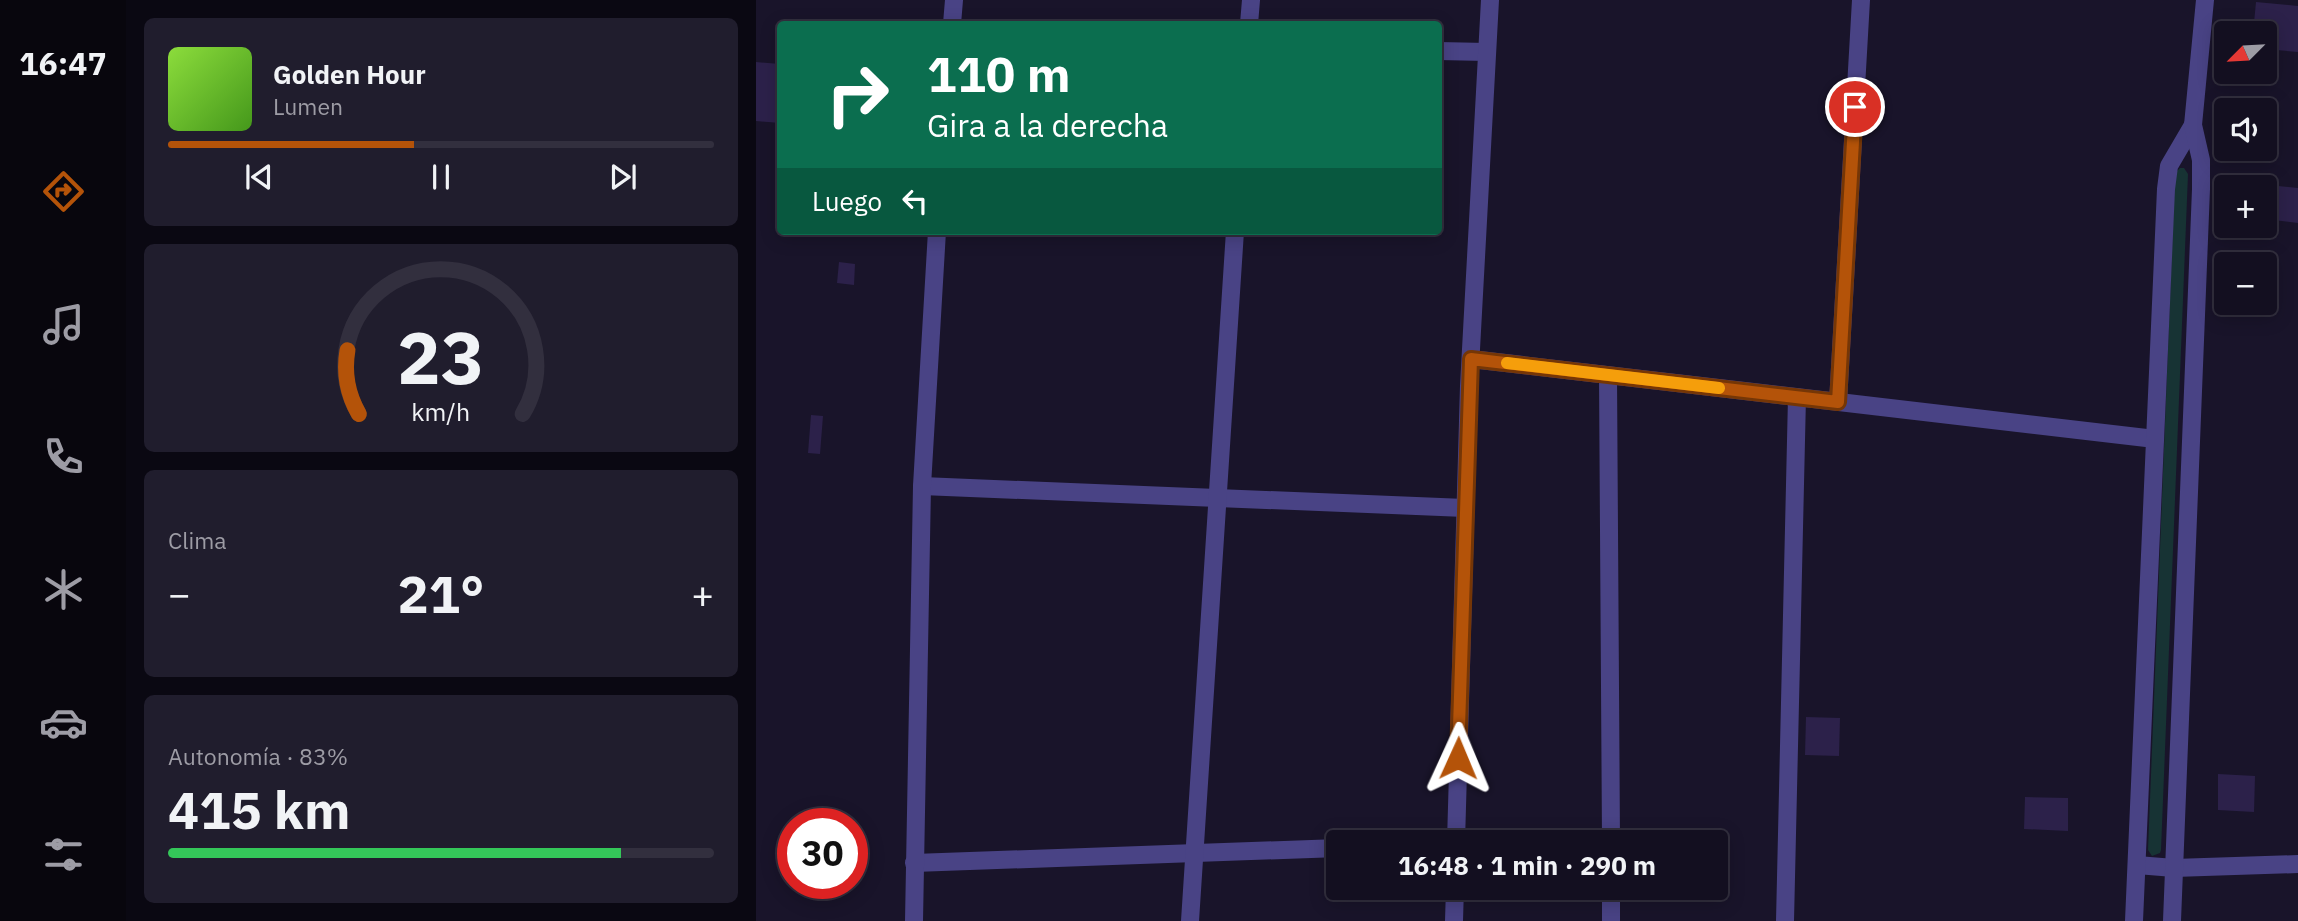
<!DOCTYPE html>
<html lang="es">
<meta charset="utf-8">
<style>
body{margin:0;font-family:"IBM Plex Sans",sans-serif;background:#201d2d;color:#f1f3f6;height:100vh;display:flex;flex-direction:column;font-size:26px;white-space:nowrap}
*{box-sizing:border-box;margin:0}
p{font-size:23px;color:#9d9ca5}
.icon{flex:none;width:38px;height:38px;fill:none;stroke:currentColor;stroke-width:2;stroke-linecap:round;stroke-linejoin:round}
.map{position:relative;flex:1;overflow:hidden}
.panel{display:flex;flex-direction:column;gap:18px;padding:18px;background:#0a0812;width:630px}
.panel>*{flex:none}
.guide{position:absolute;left:21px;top:21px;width:665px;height:214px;border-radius:7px;box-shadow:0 4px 18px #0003,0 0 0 2px #322f3e;background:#0b6e4f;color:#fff;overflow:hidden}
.needle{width:46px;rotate:246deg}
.buttons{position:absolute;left:1458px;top:21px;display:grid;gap:14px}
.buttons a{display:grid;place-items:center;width:63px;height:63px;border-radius:7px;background:#130f20;box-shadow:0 4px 18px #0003,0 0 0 2px #322f3e;font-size:35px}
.speed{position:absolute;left:21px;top:808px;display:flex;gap:14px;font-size:35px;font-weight:700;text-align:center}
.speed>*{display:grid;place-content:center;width:91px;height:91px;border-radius:50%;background:#130f20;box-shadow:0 4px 18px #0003,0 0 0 2px #322f3e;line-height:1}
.speed .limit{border:10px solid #d22;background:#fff;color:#111}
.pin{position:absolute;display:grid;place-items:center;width:60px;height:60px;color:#fff;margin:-30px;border:4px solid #fff;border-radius:50%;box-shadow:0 2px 7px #0007}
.me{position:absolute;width:77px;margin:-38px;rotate:1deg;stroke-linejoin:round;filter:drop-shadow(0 0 5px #0008)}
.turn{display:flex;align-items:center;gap:24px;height:147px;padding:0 35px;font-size:32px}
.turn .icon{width:91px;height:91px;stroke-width:2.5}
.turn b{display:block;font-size:49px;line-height:60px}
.then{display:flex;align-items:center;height:66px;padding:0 35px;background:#0003;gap:14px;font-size:26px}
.big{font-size:52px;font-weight:700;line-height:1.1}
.panel .widget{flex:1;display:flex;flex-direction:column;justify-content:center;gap:10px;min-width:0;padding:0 24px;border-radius:10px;background:#201d2d}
.panel .dial{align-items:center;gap:0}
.dial svg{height:182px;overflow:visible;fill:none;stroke:#322f3e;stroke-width:7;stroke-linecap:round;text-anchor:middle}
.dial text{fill:#f1f3f6;stroke:none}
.song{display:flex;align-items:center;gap:21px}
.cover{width:84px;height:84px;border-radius:10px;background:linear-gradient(135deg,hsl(90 70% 55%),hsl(100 70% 35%))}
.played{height:7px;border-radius:4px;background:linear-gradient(90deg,#b45309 45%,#322f3e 45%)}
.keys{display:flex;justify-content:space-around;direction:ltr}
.heat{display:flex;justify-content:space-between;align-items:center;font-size:38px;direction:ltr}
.charge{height:10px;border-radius:5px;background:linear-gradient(90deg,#34c759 83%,#322f3e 0)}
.trip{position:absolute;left:570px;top:830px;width:402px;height:70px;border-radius:7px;background:#130f20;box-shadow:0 4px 18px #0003,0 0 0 2px #322f3e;font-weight:700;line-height:70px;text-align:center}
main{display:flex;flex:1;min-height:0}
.dock{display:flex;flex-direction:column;width:126px;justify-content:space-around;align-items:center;background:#08060d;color:#9d9ca5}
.dock .icon{width:49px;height:49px}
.dock .selected{color:#b45309}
.dock b{font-size:32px;color:#f1f3f6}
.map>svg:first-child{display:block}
</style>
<main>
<nav class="dock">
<b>16:47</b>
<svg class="icon selected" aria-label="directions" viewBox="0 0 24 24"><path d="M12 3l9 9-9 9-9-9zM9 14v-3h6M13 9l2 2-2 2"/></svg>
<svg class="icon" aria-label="music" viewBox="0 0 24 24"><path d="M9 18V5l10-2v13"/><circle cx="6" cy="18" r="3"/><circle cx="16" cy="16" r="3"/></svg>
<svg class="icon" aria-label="phone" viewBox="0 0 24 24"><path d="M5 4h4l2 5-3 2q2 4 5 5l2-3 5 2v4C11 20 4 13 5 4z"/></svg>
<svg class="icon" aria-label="climate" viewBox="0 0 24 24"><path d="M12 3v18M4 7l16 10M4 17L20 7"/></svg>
<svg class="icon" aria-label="car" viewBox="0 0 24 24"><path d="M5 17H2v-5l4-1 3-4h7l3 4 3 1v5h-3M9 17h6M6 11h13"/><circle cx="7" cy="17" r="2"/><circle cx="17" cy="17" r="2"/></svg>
<svg class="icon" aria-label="filters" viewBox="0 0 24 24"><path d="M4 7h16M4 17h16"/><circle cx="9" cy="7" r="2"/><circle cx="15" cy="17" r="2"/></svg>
</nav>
<section class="panel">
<div class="widget">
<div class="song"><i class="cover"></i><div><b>Golden Hour</b><p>Lumen</p></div></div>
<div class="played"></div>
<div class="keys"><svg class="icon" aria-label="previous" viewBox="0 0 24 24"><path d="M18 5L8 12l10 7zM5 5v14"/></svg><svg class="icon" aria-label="pause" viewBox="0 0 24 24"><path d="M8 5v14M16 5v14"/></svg><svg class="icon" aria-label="next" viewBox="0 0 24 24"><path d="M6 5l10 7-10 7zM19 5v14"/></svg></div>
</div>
<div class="widget dial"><svg viewBox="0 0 100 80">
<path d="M14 69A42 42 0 1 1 86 69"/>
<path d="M14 69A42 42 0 0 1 9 41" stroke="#b45309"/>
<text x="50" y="56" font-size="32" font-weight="700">23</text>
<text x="50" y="72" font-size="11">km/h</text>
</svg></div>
<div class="widget"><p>Clima</p>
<div class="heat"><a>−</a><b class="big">21°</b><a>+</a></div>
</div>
<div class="widget"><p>Autonomía · 83%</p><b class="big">415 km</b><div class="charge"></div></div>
</section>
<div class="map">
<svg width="1542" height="921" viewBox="0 0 1542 921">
<rect width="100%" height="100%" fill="#19142a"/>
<polygon fill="#173334" points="1424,168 1428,168 1432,174 1405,850 1404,853 1396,856 1392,850 1419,173"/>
<g fill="#2c214a">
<polygon points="1500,2 1542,6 1542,52 1508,49 1508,33 1497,33"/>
<polygon points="0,62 24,64 24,123 0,121"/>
<polygon points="1512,185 1542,188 1542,223 1509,219"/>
<polygon points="83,262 99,264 98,285 81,283"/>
<polygon points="55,415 67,416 64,454 52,453"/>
<polygon points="1050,717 1084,718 1083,756 1049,755"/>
<polygon points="1462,774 1499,776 1498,812 1462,810"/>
<polygon points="1269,797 1312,798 1312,831 1268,829"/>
</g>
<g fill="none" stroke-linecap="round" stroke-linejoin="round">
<g stroke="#494385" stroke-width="18">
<polyline points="196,24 198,0"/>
<polyline points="493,24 495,0"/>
<polyline points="682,51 731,52"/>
<polyline points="715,359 1399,439"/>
<polyline points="852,375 855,842"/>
<polyline points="1082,402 1105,0"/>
<polyline points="166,486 709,508"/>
<polyline points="700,842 713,386 734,0"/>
<polyline points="158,863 583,848"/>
<polyline points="1381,865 1418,868 1542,864"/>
<polyline points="855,887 855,921"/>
<polyline points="158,921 166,486 181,231"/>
<polyline points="434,921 479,231"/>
<polyline points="698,921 699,887"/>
<polyline points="1029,921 1041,397"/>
<polyline points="1378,921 1410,189 1413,166 1437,125"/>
<polyline points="1416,921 1445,189 1445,160 1437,125 1449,0"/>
</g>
</g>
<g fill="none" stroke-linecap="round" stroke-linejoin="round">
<g stroke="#753606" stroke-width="18">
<polyline id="route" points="702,758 715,359 1082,402 1099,107"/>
</g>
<use href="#route" stroke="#b45309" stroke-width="12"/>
<polyline stroke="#f59e0b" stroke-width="12" points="751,363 963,388"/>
</g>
</svg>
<div class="buttons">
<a><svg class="needle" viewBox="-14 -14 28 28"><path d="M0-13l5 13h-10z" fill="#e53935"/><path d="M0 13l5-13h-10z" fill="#9d9ca5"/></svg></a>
<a><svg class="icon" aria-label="sound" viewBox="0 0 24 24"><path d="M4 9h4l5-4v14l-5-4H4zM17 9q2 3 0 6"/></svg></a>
<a>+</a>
<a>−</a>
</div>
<div class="speed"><div class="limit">30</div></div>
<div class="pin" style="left:1099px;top:107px;background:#d93025"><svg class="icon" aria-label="arrive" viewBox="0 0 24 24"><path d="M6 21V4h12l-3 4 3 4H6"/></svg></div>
<svg class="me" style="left:702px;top:758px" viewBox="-20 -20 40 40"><path d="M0-17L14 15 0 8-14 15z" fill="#b45309" stroke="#fff" stroke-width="4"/></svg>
<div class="trip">16:48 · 1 min · 290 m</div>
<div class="guide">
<div class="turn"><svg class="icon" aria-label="right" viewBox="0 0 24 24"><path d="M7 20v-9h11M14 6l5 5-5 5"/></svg><div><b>110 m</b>Gira a la derecha</div></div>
<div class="then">Luego<svg class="icon" aria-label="left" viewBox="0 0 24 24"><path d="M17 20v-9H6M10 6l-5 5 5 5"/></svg></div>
</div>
</div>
</main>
